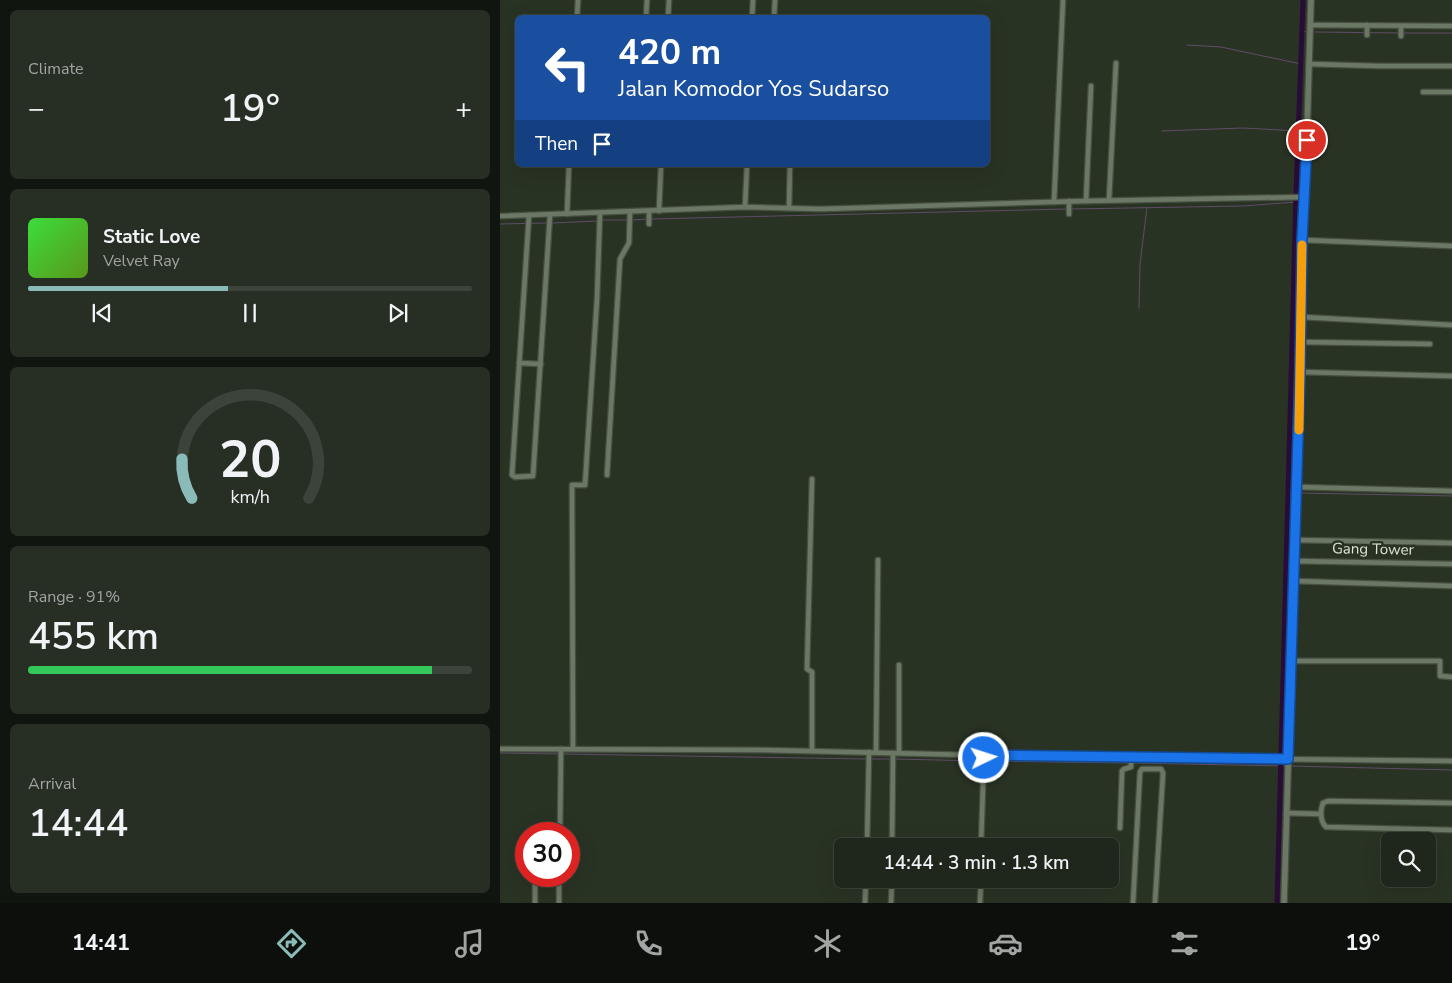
<!DOCTYPE html>
<meta charset="utf-8">
<style>
body{margin:0;font-family:"Nunito Sans",sans-serif;background:#272e24;color:#f1f3f6;height:100vh;display:flex;flex-direction:column;font-size:19px;white-space:nowrap}
*{box-sizing:border-box;margin:0}
p{font-size:16px;color:#a1a5a3}
.icon{flex:none;width:28px;height:28px;fill:none;stroke:currentColor;stroke-width:2;stroke-linecap:round;stroke-linejoin:round}
.map{position:relative;flex:1;overflow:hidden}
.sheet{display:flex;flex-direction:column;gap:10px;padding:10px;background:#11150f;width:500px}
.sheet>*{flex:none}
.guide{position:absolute;left:15px;top:15px;width:475px;height:152px;border-radius:8px;box-shadow:0 5px 20px #0002,0 0 0 1px #3c433a;background:#1a4fa0;color:#fff;overflow:hidden}
.buttons{position:absolute;left:881px;top:832px;display:grid;gap:10px}
.buttons a{display:grid;place-items:center;width:55px;height:55px;border-radius:8px;background:#1f261b;box-shadow:0 5px 20px #0002,0 0 0 1px #3c433a;font-size:25px}
.speed{position:absolute;left:15px;top:822px;display:flex;gap:10px;font-size:25px;font-weight:700;text-align:center}
.speed>*{display:grid;place-content:center;width:65px;height:65px;border-radius:50%;background:#1f261b;box-shadow:0 5px 20px #0002,0 0 0 1px #3c433a;line-height:1}
.speed .limit{border:8px solid #d22;background:#fff;color:#111}
.pin{position:absolute;display:grid;place-items:center;width:42px;height:42px;color:#fff;margin:-21px;border:2px solid #fff;border-radius:50%;box-shadow:0 1px 5px #0007}
.me{position:absolute;width:55px;margin:-28px;rotate:86deg;stroke-linejoin:round;filter:drop-shadow(0 0 4px #0008)}
.turn{display:flex;align-items:center;gap:18px;height:105px;padding:0 20px;font-size:22px}
.turn .icon{width:65px;height:65px;stroke-width:2.5}
.turn b{display:block;font-size:35px;line-height:42px}
.then{display:flex;align-items:center;height:48px;padding:0 20px;background:#0003;gap:10px;font-size:19px}
.big{font-size:38px;font-weight:600;line-height:1.1}
.sheet .tile{flex:1;display:flex;flex-direction:column;justify-content:center;gap:8px;min-width:0;padding:0 18px;border-radius:8px;background:#272e24}
.sheet .dial{align-items:center;gap:0}
.dial svg{height:130px;overflow:visible;fill:none;stroke:#3c433a;stroke-width:7;stroke-linecap:round;text-anchor:middle}
.dial text{fill:#f1f3f6;stroke:none}
.song{display:flex;align-items:center;gap:15px}
.cover{width:60px;height:60px;border-radius:8px;background:linear-gradient(135deg,hsl(120 70% 55%),hsl(90 70% 35%))}
.played{height:5px;border-radius:2px;background:linear-gradient(90deg,#8bbbb9 45%,#3c433a 45%)}
.keys{display:flex;justify-content:space-around;direction:ltr}
.heat{display:flex;justify-content:space-between;align-items:center;font-size:28px;direction:ltr}
.charge{height:8px;border-radius:4px;background:linear-gradient(90deg,#34c759 91%,#3c433a 0)}
.trip{position:absolute;left:334px;top:838px;width:285px;height:50px;border-radius:8px;background:#1f261b;box-shadow:0 5px 20px #0002,0 0 0 1px #3c433a;font-weight:600;line-height:50px;text-align:center}
.dock{display:flex;height:80px;justify-content:space-around;align-items:center;background:#0c0f0b;color:#a1a5a3}
.dock .icon{width:35px;height:35px}
.dock .active{color:#8bbbb9}
.dock b{font-size:22px;color:#f1f3f6}
main{display:flex;flex:1;min-height:0}
.map>svg:first-child{display:block}
</style>
<main>
<section class="sheet">
<div class="tile"><p>Climate</p>
<div class="heat"><a>−</a><b class="big">19°</b><a>+</a></div>
</div>
<div class="tile">
<div class="song"><i class="cover"></i><div><b>Static Love</b><p>Velvet Ray</p></div></div>
<div class="played"></div>
<div class="keys"><svg class="icon" aria-label="previous" viewBox="0 0 24 24"><path d="M18 5L8 12l10 7zM5 5v14"/></svg><svg class="icon" aria-label="pause" viewBox="0 0 24 24"><path d="M8 5v14M16 5v14"/></svg><svg class="icon" aria-label="next" viewBox="0 0 24 24"><path d="M6 5l10 7-10 7zM19 5v14"/></svg></div>
</div>
<div class="tile dial"><svg viewBox="0 0 100 80">
<path d="M14 69A42 42 0 1 1 86 69"/>
<path d="M14 69A42 42 0 0 1 8 45" stroke="#8bbbb9"/>
<text x="50" y="56" font-size="32" font-weight="700">20</text>
<text x="50" y="72" font-size="11">km/h</text>
</svg></div>
<div class="tile"><p>Range · 91%</p><b class="big">455 km</b><div class="charge"></div></div>
<div class="tile"><p>Arrival</p><b class="big">14:44</b></div>
</section>
<div class="map">
<svg width="952" height="903" viewBox="0 0 952 903">
<rect width="100%" height="100%" fill="#293324"/>
<g fill="none" stroke-linecap="round" stroke-linejoin="round">
<g stroke="#5e4c67" stroke-width="1">
<polyline points="802,31 806,32"/>
<polyline points="815,32 899,33"/>
<polyline points="903,33 952,33"/>
<polyline points="687,45 721,47 801,64"/>
<polyline points="662,131 743,128 798,131"/>
<polyline points="571,209 743,206 796,202"/>
<polyline points="152,219 567,209"/>
<polyline points="102,220 128,220"/>
<polyline points="132,220 148,219"/>
<polyline points="52,223 98,221"/>
<polyline points="0,224 48,223"/>
<polyline points="639,308 640,264 647,207"/>
<polyline points="800,493 952,496"/>
<polyline points="0,753 59,754"/>
<polyline points="63,754 366,759"/>
<polyline points="370,759 391,759"/>
<polyline points="395,759 481,761"/>
<polyline points="485,761 629,763"/>
<polyline points="633,763 786,766"/>
<polyline points="790,766 952,770"/>
</g>
<polyline stroke="#280b36" stroke-width="5" points="777,903 796,195 803,0"/>
<g stroke="#474f41" stroke-width="7">
<g id="minor">
<polyline points="77,18 78,0"/>
<polyline points="146,18 147,0"/>
<polyline points="168,18 169,0"/>
<polyline points="252,18 253,0"/>
<polyline points="274,18 275,0"/>
<polyline points="810,25 952,26"/>
<polyline points="867,25 867,35"/>
<polyline points="901,36 901,26"/>
<polyline points="809,64 879,66 952,66"/>
<polyline points="923,92 952,92"/>
<polyline points="609,200 616,63"/>
<polyline points="569,201 569,214"/>
<polyline points="586,201 591,86"/>
<polyline points="554,202 563,0"/>
<polyline points="245,207 247,165"/>
<polyline points="289,208 290,165"/>
<polyline points="159,211 161,165"/>
<polyline points="67,214 69,165"/>
<polyline points="29,215 12,475 15,477 33,476 50,215"/>
<polyline points="0,216 245,207 320,209 586,201 805,197"/>
<polyline points="149,224 149,212"/>
<polyline points="802,240 952,246"/>
<polyline points="801,317 952,325"/>
<polyline points="801,342 930,344"/>
<polyline points="19,363 41,364"/>
<polyline points="800,372 952,376"/>
<polyline points="107,475 120,259 129,243 130,212"/>
<polyline points="312,479 307,669 312,672 312,751"/>
<polyline points="797,487 952,491"/>
<polyline points="794,540 952,543"/>
<polyline points="793,561 952,564"/>
<polyline points="794,581 952,586"/>
<polyline points="792,661 940,661 940,676 952,677"/>
<polyline points="0,749 264,750 513,756 952,761"/>
<polyline points="73,749 72,485 85,485 97,299 100,213"/>
<polyline points="376,752 378,560"/>
<polyline points="399,753 399,665"/>
<path d="M952,803L828,801L823,803C820,811 820,821 826,827L952,830"/>
<polyline points="786,813 821,814"/>
<polyline points="620,828 622,771 624,769 631,767 631,756"/>
<polyline points="60,834 61,749"/>
<polyline points="367,846 369,752"/>
<polyline points="392,846 393,753"/>
<polyline points="481,846 484,755"/>
<polyline points="35,903 35,876"/>
<polyline points="59,903 59,876"/>
<polyline points="365,903 366,879"/>
<polyline points="391,903 392,879"/>
<polyline points="480,903 481,879"/>
<polyline points="633,903 640,772 642,769 661,769 663,773 655,903"/>
</g>
</g>
<g stroke="#474f41" stroke-width="8">
<polyline id="tertiary" points="784,903 800,372 802,240 805,197 811,0"/>
</g>
<use href="#minor" stroke="#6c7866" stroke-width="4.5"/>
<use href="#tertiary" stroke="#6c7866" stroke-width="5.5"/>
</g>
<g fill="none" stroke-linecap="round" stroke-linejoin="round">
<g stroke="#114b97" stroke-width="12">
<polyline id="route" points="484,758 484,755 788,759 800,372 802,240 807,140"/>
</g>
<use href="#route" stroke="#1a73e8" stroke-width="9"/>
<polyline stroke="#f59e0b" stroke-width="9" points="799,430 802,245"/>
</g>
<g text-anchor="middle" dominant-baseline="central" stroke-width="5" stroke-linejoin="round" paint-order="stroke">
<g font-size="15" fill="#dde3d9" stroke="#293324">
<text transform="translate(873 549) rotate(1)">Gang Tower</text>
</g>
</g>
</svg>
<div class="buttons">
<a><svg class="icon" aria-label="search" viewBox="0 0 24 24"><circle cx="10" cy="10" r="6"/><path d="M15 15l6 6"/></svg></a>
</div>
<div class="speed"><div class="limit">30</div></div>
<div class="pin" style="left:807px;top:140px;background:#d93025"><svg class="icon" aria-label="arrive" viewBox="0 0 24 24"><path d="M6 21V4h12l-3 4 3 4H6"/></svg></div>
<svg class="me" style="left:484px;top:758px" viewBox="-20 -20 40 40"><circle r="17" fill="#1a73e8" stroke="#fff" stroke-width="3"/><path d="M0-11L8 9 0 5-8 9z" fill="#fff"/></svg>
<div class="trip">14:44 · 3 min · 1.3 km</div>
<div class="guide">
<div class="turn"><svg class="icon" aria-label="left" viewBox="0 0 24 24"><path d="M17 20v-9H6M10 6l-5 5 5 5"/></svg><div><b>420 m</b>Jalan Komodor Yos Sudarso</div></div>
<div class="then">Then<svg class="icon" aria-label="arrive" viewBox="0 0 24 24"><path d="M6 21V4h12l-3 4 3 4H6"/></svg></div>
</div>
</div>
</main>
<nav class="dock">
<b>14:41</b>
<svg class="icon active" aria-label="directions" viewBox="0 0 24 24"><path d="M12 3l9 9-9 9-9-9zM9 14v-3h6M13 9l2 2-2 2"/></svg>
<svg class="icon" aria-label="music" viewBox="0 0 24 24"><path d="M9 18V5l10-2v13"/><circle cx="6" cy="18" r="3"/><circle cx="16" cy="16" r="3"/></svg>
<svg class="icon" aria-label="phone" viewBox="0 0 24 24"><path d="M5 4h4l2 5-3 2q2 4 5 5l2-3 5 2v4C11 20 4 13 5 4z"/></svg>
<svg class="icon" aria-label="climate" viewBox="0 0 24 24"><path d="M12 3v18M4 7l16 10M4 17L20 7"/></svg>
<svg class="icon" aria-label="car" viewBox="0 0 24 24"><path d="M5 17H2v-5l4-1 3-4h7l3 4 3 1v5h-3M9 17h6M6 11h13"/><circle cx="7" cy="17" r="2"/><circle cx="17" cy="17" r="2"/></svg>
<svg class="icon" aria-label="filters" viewBox="0 0 24 24"><path d="M4 7h16M4 17h16"/><circle cx="9" cy="7" r="2"/><circle cx="15" cy="17" r="2"/></svg>
<b>19°</b>
</nav>
